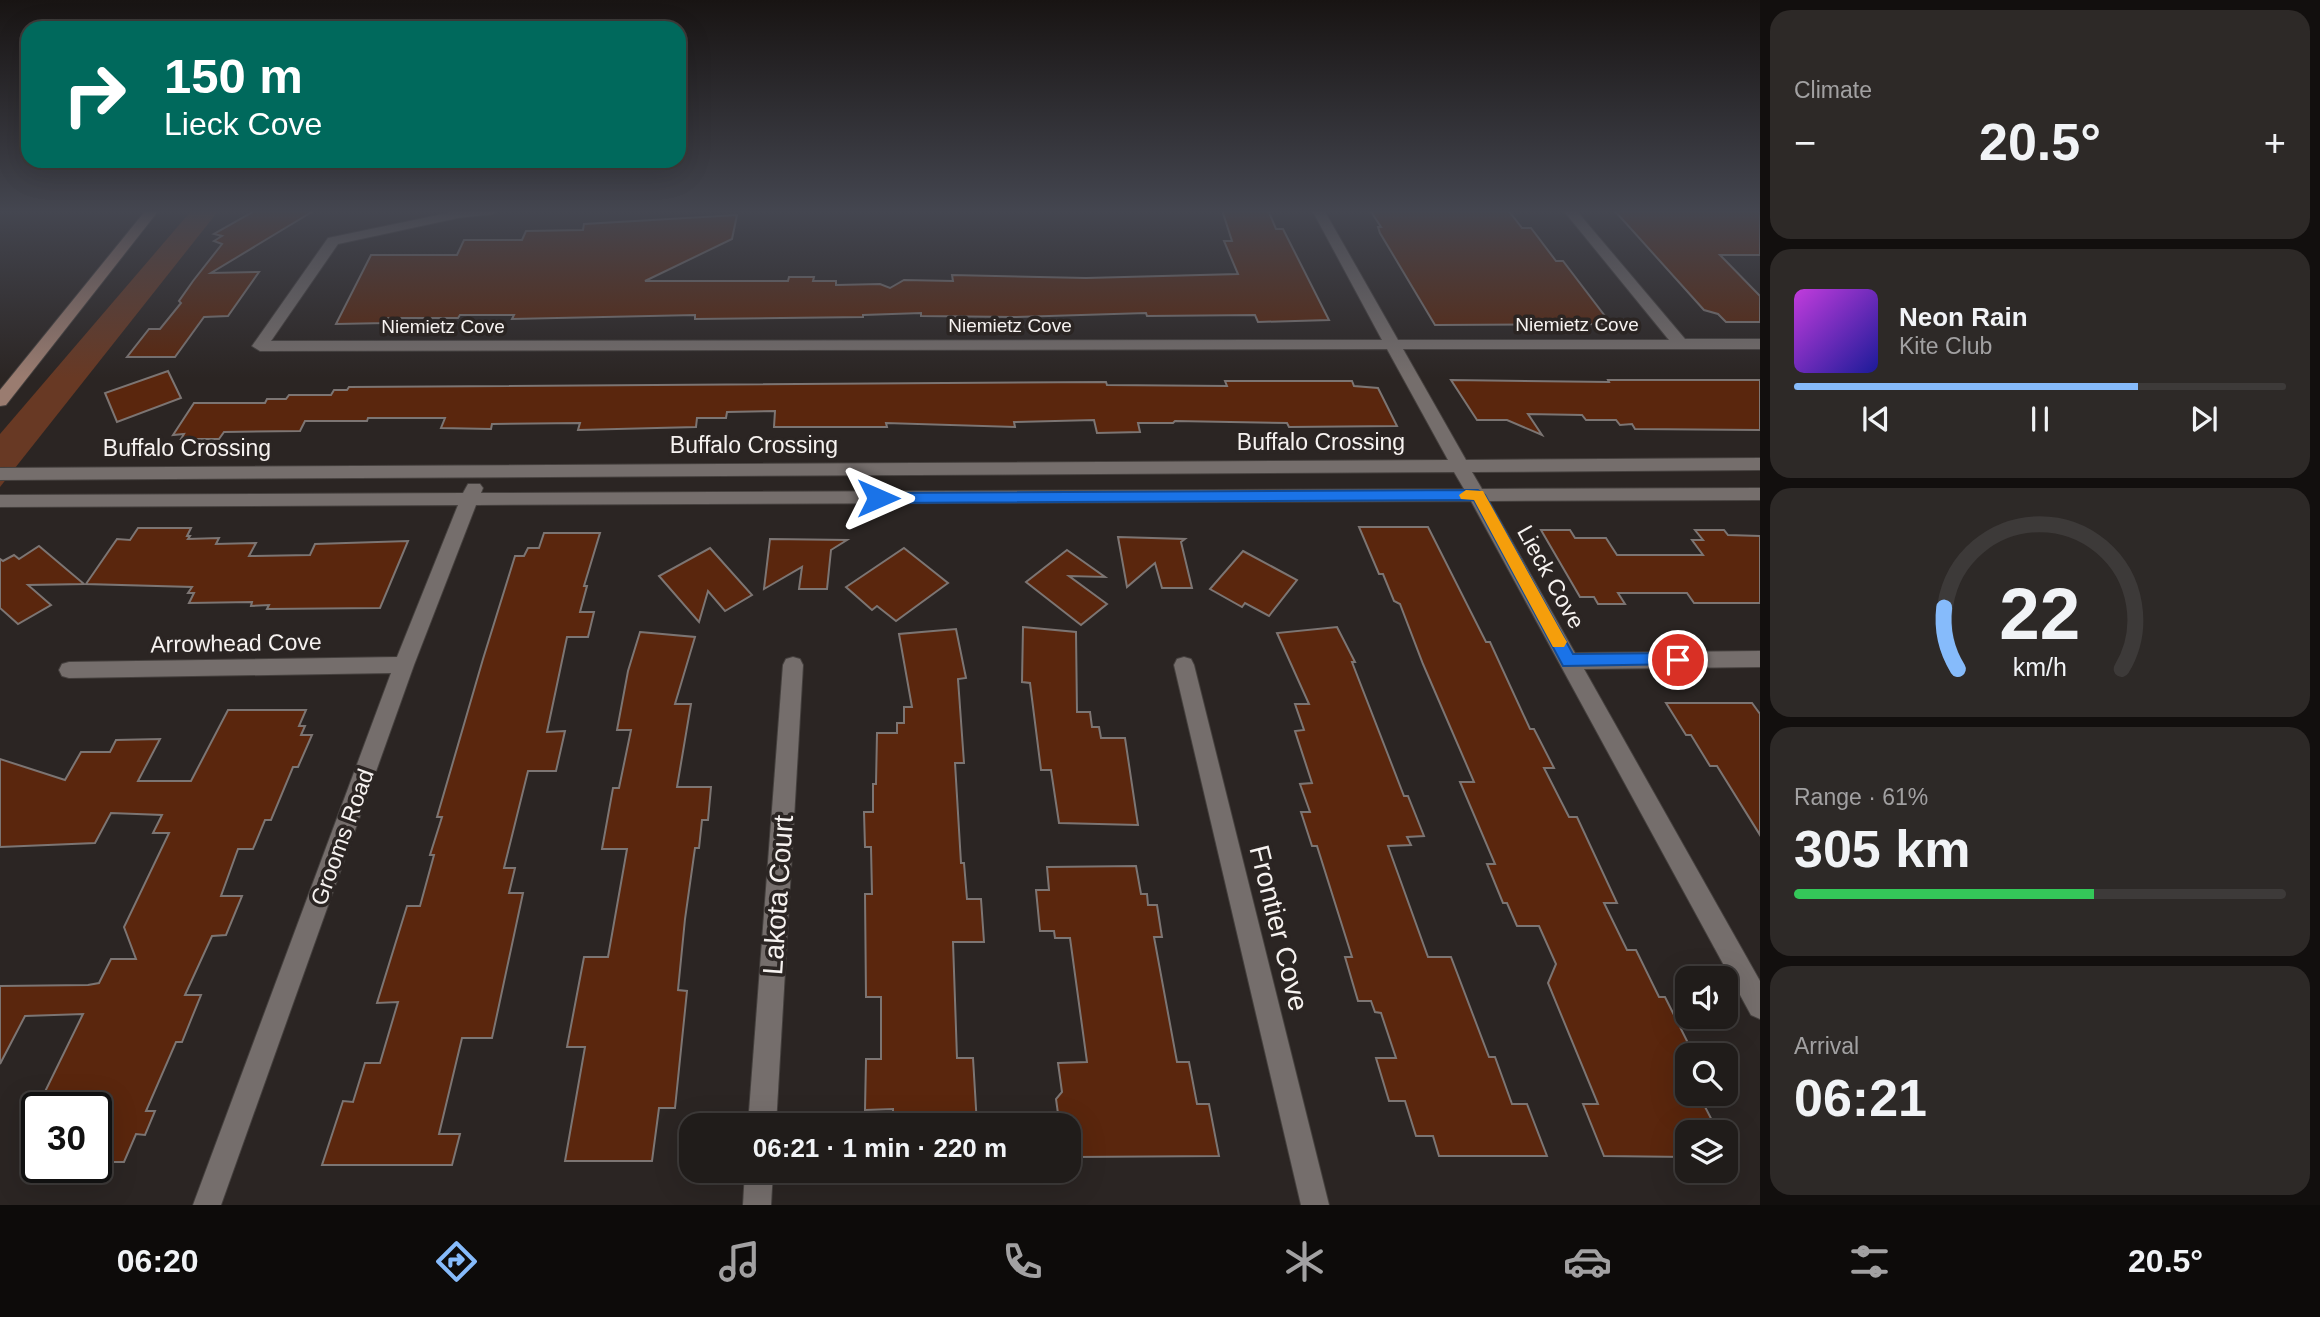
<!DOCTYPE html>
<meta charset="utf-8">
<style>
body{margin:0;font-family:Arial,sans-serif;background:#2d2927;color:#f1f3f6;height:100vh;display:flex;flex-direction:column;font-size:26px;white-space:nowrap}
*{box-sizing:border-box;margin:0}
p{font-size:23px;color:#a2a1a2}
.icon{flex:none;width:38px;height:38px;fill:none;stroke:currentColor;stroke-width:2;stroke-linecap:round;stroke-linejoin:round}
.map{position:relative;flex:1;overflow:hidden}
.panel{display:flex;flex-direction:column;gap:10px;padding:10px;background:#120f0e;width:560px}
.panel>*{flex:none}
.top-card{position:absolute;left:21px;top:21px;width:665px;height:147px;border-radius:21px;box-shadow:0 7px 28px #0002,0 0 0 2px #3d3a39;background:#00695c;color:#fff;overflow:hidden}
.buttons{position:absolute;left:1675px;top:966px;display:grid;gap:14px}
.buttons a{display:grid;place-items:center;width:63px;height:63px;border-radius:14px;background:#201c1a;box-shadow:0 7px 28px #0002,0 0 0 2px #3d3a39;font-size:35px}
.speed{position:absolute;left:21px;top:1092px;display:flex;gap:14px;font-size:35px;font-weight:700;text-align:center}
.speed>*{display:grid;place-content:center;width:91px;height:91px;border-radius:50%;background:#201c1a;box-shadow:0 7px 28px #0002,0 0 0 2px #3d3a39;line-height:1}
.speed .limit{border:4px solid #111;border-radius:10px;background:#fff;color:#111}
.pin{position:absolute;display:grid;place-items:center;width:60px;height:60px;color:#fff;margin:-30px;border:4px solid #fff;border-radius:50%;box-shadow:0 2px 7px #0007}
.me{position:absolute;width:77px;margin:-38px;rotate:90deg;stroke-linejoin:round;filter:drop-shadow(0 0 5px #0008)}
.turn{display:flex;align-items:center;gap:24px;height:147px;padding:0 28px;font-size:32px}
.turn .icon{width:91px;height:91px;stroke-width:2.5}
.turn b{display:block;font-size:49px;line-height:60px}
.big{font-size:52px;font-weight:800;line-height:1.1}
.panel .widget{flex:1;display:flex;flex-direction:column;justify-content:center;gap:10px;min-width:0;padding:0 24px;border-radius:21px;background:#2d2927}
.panel .dial{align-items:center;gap:0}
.dial svg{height:182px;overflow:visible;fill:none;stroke:#3d3a39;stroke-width:7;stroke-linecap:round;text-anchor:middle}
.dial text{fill:#f1f3f6;stroke:none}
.song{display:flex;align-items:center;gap:21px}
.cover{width:84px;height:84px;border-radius:10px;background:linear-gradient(135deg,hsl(290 70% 55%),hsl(240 70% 35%))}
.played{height:7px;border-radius:4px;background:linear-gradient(90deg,#86bbfb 70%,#3d3a39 70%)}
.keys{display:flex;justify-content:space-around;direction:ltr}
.heat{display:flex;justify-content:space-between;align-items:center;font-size:38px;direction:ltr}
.charge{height:10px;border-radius:5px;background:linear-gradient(90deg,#34c759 61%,#3d3a39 0)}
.trip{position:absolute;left:679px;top:1113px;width:402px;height:70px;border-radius:21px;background:#201c1a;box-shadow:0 7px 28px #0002,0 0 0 2px #3d3a39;font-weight:800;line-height:70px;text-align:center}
.dock{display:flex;height:112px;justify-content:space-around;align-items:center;background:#0d0b0a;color:#a2a1a2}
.dock .icon{width:49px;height:49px}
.dock .active{color:#86bbfb}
.dock b{font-size:32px;color:#f1f3f6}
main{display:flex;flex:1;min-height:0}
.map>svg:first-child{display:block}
</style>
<main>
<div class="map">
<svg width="1760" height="1205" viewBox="0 0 1760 1205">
<rect width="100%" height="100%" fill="#2b2523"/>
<polygon fill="#683924" points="201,210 219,210 0,487 0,434 191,211"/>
<g fill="#5a260d" stroke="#7c7573" stroke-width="2">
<polygon points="256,210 315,210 211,273 259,272 228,316 204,317 175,357 127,357 149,329 160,329 181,303 179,301 193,281 222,244 214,241 222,236 214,234"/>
<polygon points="1222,210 1268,210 1276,229 1283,229 1329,320 1258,322 1255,315 1147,316 1146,313 1015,317 921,316 921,313 863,315 863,317 695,319 695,315 512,319 514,315 460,315 458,318 388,318 386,323 336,324 371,255 457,255 464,240 522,240 526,231 583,230 584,224 737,215 732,239 645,281 788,281 789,277 814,277 813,281 836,281 836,285 880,284 890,288 904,280 953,281 952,275 1086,278 1238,274 1224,241 1232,241"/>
<polygon points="1370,210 1508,210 1522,228 1531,228 1556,261 1563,261 1611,324 1435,325 1380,233 1378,227 1381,227"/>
<polygon points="1614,210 1760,210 1760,255 1720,255 1760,296 1760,322 1726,322 1718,314 1704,310"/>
<polygon points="168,371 181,398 117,422 105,393"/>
<polygon points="1451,380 1609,382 1608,380 1760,380 1760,430 1635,429 1632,424 1620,425 1616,420 1586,420 1582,415 1528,414 1542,435 1507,420 1477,420"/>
<polygon points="1225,381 1352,381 1354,386 1378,388 1397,426 1289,427 1287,423 1175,421 1173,423 1138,423 1140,432 1097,433 1094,420 1014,422 1015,427 886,423 887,427 774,427 775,411 727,412 726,418 697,418 696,427 578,430 580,423 492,424 491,429 441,428 445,418 368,418 367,421 305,421 300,431 224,432 219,439 181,439 184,434 173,435 194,403 265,403 267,399 286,399 289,395 331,395 334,390 347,390 349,387 1106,382 1107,385 1227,386"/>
<polygon points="1359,527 1428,527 1486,642 1490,642 1530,729 1534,729 1554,768 1544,768 1569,817 1577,817 1617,903 1604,903 1627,950 1636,950 1659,997 1665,997 1694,1055 1687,1055 1687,1094 1713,1094 1716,1101 1702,1101 1718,1132 1687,1132 1687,1157 1604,1156 1583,1104 1598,1104 1548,983 1556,964 1539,926 1517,926 1507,903 1503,903 1487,864 1495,864 1460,782 1474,782 1423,664 1400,604 1394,601 1383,574 1379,574"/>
<polygon points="138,528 191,528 187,536 190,536 188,539 219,538 216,544 256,543 249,556 310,555 315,544 408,541 380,608 267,609 269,605 251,606 252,602 189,603 194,593 188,593 192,587 86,584 117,539 130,540"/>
<polygon points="1541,530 1570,530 1575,538 1606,538 1617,555 1703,555 1692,540 1703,540 1695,530 1724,530 1728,535 1760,536 1760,603 1694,603 1687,593 1618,593 1625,604 1598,604 1594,597 1580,597"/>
<polygon points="544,533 600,533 584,586 587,586 580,612 594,612 588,637 567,637 547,732 565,731 556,771 528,771 504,868 515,868 509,893 523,893 492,1038 462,1038 439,1134 460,1134 452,1165 322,1165 343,1101 353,1102 365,1063 380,1063 398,1002 377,1003 407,906 420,906 434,855 430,855 442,817 437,817 483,659 515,556 524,556 528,548 539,548"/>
<polygon points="1118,537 1185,539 1181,542 1192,588 1162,588 1155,563 1127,587"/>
<polygon points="770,539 847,540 831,550 827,589 799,589 802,567 764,589"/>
<polygon points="39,546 84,584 28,585 51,605 18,624 0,608 0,559 3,561 14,555 19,559"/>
<polygon points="710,548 752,595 725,611 708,591 699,622 659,576"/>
<polygon points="904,548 948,583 896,621 877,606 872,610 846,587"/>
<polygon points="1067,550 1105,577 1069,576 1107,604 1081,625 1026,582"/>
<polygon points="1243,551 1297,580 1269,616 1245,603 1242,607 1210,589"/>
<polygon points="1023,627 1076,632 1077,712 1090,712 1092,727 1099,727 1101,738 1125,738 1138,825 1059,823 1051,770 1041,770 1030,683 1022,682"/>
<polygon points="1337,627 1355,662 1352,662 1404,796 1408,796 1424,836 1407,837 1411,845 1388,846 1428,957 1451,957 1489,1057 1495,1057 1512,1104 1527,1104 1547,1156 1439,1156 1433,1136 1416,1136 1405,1101 1389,1101 1376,1058 1396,1058 1381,1013 1375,1012 1371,1001 1358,1001 1345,957 1352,957 1317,846 1312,846 1301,812 1310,812 1300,784 1312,783 1295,731 1304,730 1295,704 1309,704 1277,633"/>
<polygon points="956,629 966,678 958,679 964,763 955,763 961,863 964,863 967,899 981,899 984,942 953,942 957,1058 973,1058 977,1125 903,1125 893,1124 893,1109 865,1110 866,1059 881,1059 881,997 866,997 865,894 872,894 871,847 865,847 864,812 873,812 873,784 876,784 877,733 897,733 897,723 904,723 904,707 912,707 899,634"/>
<polygon points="640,632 695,637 675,704 691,704 677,787 711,787 708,820 702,820 699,848 695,848 685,919 678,990 687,991 675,1108 659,1108 652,1161 565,1161 585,1047 567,1047 584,957 608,957 627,849 602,849 613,788 619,788 631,730 617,730 628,671"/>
<polygon points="1666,703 1752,703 1760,714 1760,835 1717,766 1710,766 1691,735 1686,735"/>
<polygon points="228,710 306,710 299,726 305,726 301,735 312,735 298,767 293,767 271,820 265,820 253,849 238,849 221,896 242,896 226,935 212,936 185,995 201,995 182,1042 176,1042 146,1111 155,1111 145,1135 136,1134 124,1162 96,1162 96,1108 37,1108 83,1014 25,1016 0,1064 0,986 88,985 99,983 111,959 136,959 124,927 169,833 153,833 162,815 111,813 95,843 0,847 0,759 65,780 81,752 110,752 116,740 160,739 138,781 191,781"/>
<polygon points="1136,866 1141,894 1147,894 1148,905 1157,905 1162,937 1154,937 1177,1062 1189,1062 1197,1104 1209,1104 1219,1156 1073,1157 1069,1125 1064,1125 1059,1121 1056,1099 1062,1092 1058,1063 1087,1062 1070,938 1055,938 1054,931 1040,931 1036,890 1049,890 1047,867"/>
</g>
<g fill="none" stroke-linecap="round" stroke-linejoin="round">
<g stroke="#45403e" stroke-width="2">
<g id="minor">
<polygon points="462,210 499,210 493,214 458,218 338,244 271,341 1382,340 1312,210 1324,210 1398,340 1669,340 1563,210 1576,210 1685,339 1760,339 1760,349 1403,349 1466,460 1760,458 1760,470 1472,472 1482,489 1760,488 1760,500 1489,501 1575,653 1760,651 1760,667 1584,669 1760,981 1760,1019 1751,1015 1471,501 476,505 414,665 221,1205 193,1205 391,673 69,678 62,676 59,670 62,664 69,662 397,657 458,505 0,507 0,495 463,493 468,484 480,484 483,488 481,493 1464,489 1454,472 0,480 0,468 1448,460 1387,349 260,351 252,346 328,238"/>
<polygon points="793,657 800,659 803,665 776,1125 748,1125 783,665 786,659"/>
<polygon points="1184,657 1191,659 1194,665 1329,1205 1301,1205 1174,665 1177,659"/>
<polygon points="745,1171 773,1171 771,1205 743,1205"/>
</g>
</g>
<g stroke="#45403e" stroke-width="2">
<polygon id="secondary" points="146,210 159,210 6,405 0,406 0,390"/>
</g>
<use href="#minor" fill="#756e6c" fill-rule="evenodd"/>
<use href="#secondary" fill="#9a7c70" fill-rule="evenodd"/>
</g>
<linearGradient id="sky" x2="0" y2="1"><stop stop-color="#181413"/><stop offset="0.56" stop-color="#444650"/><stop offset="1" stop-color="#444650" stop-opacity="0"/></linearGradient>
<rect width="1760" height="378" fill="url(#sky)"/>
<polygon fill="#1a73e8" stroke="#114b97" stroke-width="2" points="1478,490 1485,495 1573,654 1678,653 1684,655 1686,660 1684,664 1563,666 1474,500 878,503 871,498 878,493"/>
<polygon fill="#f59e0b" points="1466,490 1483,491 1564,637 1567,642 1564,647 1553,647 1474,500 1461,499 1459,495"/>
<g text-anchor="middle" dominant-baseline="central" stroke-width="7" stroke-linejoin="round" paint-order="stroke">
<g font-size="19" fill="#f6f2f0" stroke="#2b2523">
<text x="1577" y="324">Niemietz Cove</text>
<text x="1010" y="325">Niemietz Cove</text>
<text x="443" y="326">Niemietz Cove</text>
</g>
<g font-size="23" fill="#f6f2f0" stroke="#2b2523">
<text x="1321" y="442">Buffalo Crossing</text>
<text x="754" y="445">Buffalo Crossing</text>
<text x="187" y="448">Buffalo Crossing</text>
<text transform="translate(1551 577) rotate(61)">Lieck Cove</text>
<text transform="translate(236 643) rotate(-1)">Arrowhead Cove</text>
<text transform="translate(342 837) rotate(-70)">Grooms Road</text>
</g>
<g font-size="28" fill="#f6f2f0" stroke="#2b2523">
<text transform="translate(778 895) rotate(-86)">Lakota Court</text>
<text transform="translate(1279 928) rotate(76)">Frontier Cove</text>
</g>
</g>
</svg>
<div class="buttons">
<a><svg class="icon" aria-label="sound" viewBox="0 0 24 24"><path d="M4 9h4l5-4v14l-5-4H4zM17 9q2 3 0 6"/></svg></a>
<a><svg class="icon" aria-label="search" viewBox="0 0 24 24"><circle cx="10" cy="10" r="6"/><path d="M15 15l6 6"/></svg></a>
<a><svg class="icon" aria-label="layers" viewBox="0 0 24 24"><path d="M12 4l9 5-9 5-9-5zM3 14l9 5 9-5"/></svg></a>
</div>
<div class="speed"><div class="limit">30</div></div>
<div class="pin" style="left:1678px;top:660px;background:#d93025"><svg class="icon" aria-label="arrive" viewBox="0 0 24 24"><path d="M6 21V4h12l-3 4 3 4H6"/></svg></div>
<svg class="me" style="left:878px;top:498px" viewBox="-20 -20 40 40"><path d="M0-17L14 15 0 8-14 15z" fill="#1a73e8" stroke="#fff" stroke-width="4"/></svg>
<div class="trip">06:21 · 1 min · 220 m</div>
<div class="top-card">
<div class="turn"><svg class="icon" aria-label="right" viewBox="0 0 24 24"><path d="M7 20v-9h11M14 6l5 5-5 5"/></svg><div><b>150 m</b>Lieck Cove</div></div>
</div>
</div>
<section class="panel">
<div class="widget"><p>Climate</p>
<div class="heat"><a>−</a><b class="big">20.5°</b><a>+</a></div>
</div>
<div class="widget">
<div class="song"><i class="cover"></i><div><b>Neon Rain</b><p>Kite Club</p></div></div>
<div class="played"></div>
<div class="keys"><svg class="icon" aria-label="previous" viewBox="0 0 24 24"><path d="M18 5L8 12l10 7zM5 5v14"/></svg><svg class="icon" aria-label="pause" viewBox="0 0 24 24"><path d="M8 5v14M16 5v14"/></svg><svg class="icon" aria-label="next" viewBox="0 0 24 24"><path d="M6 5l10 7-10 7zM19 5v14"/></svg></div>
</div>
<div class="widget dial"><svg viewBox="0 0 100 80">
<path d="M14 69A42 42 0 1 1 86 69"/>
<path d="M14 69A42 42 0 0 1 8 42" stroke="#86bbfb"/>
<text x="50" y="56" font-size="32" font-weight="700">22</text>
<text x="50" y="72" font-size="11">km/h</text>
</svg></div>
<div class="widget"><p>Range · 61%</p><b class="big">305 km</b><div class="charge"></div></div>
<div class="widget"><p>Arrival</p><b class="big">06:21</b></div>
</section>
</main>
<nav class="dock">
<b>06:20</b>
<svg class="icon active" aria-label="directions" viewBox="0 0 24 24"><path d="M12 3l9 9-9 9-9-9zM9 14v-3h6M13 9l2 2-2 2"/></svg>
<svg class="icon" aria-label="music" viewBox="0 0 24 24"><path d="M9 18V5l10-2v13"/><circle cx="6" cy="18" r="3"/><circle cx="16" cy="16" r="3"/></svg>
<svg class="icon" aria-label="phone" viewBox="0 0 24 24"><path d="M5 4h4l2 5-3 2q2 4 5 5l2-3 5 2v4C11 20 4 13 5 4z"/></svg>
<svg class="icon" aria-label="climate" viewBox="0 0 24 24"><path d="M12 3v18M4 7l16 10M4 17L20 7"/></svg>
<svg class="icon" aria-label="car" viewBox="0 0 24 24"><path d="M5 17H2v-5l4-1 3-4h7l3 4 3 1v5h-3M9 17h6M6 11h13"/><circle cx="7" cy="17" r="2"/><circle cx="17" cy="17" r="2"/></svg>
<svg class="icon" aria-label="filters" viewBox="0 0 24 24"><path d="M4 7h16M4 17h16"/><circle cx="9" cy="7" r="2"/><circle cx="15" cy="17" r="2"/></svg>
<b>20.5°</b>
</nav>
